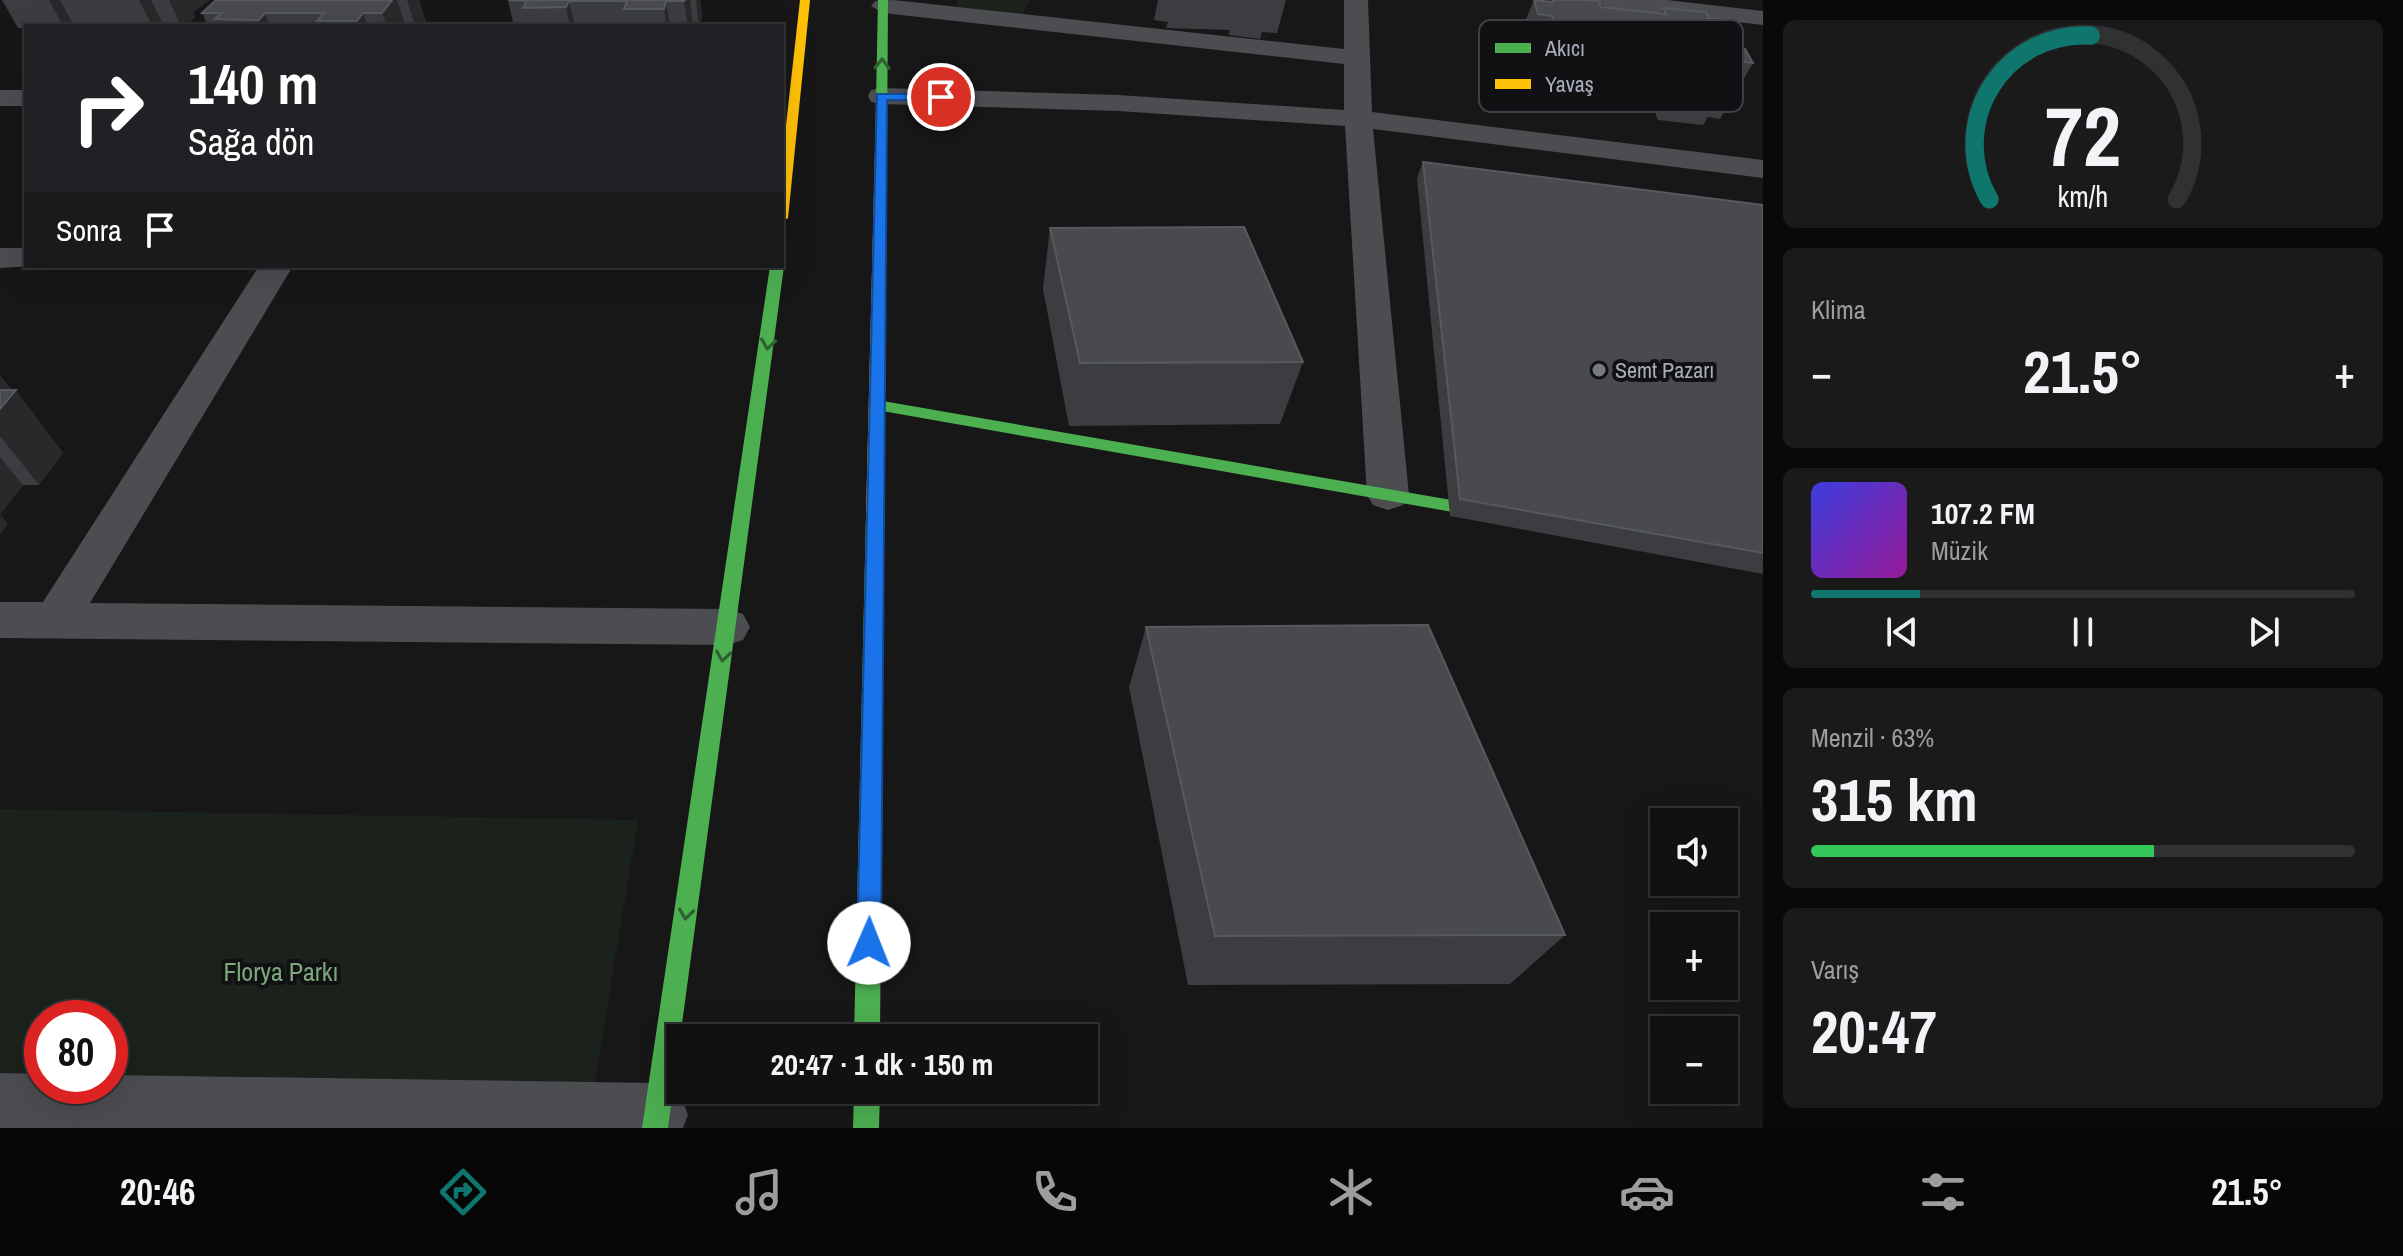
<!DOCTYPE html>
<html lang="tr">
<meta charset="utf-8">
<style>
body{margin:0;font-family:"Archivo Narrow",sans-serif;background:#1a1a1b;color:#f1f3f6;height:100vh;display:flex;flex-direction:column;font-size:30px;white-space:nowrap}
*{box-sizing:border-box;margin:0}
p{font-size:26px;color:#9c9d9f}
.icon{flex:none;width:44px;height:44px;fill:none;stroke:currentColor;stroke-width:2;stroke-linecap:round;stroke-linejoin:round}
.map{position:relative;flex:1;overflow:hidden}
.sheet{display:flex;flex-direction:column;gap:20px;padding:20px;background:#09090a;width:640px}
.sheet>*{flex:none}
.banner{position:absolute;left:24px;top:24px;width:760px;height:244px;border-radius:0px;box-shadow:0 8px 32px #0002,0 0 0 2px #303132;background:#202124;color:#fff;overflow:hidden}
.controls{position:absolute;left:1650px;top:808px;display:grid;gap:16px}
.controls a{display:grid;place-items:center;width:88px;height:88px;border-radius:0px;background:#111112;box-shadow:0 8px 32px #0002,0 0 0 2px #303132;font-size:40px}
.speed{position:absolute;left:24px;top:1000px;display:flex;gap:16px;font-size:40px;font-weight:700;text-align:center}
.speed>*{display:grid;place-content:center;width:104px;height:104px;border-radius:50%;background:#111112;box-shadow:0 8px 32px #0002,0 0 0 2px #303132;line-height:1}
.speed .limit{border:12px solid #d22;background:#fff;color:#111}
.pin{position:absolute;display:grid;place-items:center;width:68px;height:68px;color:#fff;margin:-34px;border:4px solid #fff;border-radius:50%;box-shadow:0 2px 8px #0007}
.me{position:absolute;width:88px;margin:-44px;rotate:1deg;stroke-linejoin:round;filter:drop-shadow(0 0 6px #0008)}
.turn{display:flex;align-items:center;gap:28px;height:168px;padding:0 32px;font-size:36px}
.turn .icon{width:104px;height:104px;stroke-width:2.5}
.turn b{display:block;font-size:56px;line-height:68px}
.then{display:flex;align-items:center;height:76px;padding:0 32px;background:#0003;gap:16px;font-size:30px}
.big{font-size:60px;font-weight:700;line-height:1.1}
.sheet .widget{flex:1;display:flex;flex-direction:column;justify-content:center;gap:12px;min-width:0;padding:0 28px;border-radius:12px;background:#1a1a1b}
.sheet .dial{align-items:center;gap:0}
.dial svg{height:208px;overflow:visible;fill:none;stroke:#303132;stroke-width:7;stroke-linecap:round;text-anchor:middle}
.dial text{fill:#f1f3f6;stroke:none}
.song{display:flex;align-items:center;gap:24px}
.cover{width:96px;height:96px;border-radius:12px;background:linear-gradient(135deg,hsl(240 70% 55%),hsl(300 70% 35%))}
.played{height:8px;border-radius:4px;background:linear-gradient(90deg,#0f766e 20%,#303132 20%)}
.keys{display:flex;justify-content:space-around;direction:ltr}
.heat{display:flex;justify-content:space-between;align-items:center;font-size:44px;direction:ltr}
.charge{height:12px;border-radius:6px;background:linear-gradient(90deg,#34c759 63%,#303132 0)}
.trip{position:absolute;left:666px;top:1024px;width:432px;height:80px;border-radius:0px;background:#111112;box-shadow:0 8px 32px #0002,0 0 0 2px #303132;font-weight:700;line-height:80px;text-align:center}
.dock{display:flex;height:128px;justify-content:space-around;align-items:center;background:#070707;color:#9c9d9f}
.dock .icon{width:56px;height:56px}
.dock .on{color:#0f766e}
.dock b{font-size:36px;color:#f1f3f6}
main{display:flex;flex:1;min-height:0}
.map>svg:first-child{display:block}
</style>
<main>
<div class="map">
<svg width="1763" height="1128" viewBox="0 0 1763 1128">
<rect width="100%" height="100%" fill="#171718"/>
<g fill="#1b221c" fill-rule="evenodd">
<polygon points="957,0 1030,0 1017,25 959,18"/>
<path d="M0,809L638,820L587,1128H0ZM42,1018H110V1086H42Z"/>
</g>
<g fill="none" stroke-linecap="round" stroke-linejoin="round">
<g fill="#4b4d51" fill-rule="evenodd">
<polygon points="893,0 1344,49 1344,0 1368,0 1372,112 1763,160 1763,178 1373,129 1409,495 1403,505 1388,510 1373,505 1367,495 1345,126 1118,111 881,104 871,102 868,96 871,90 881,88 1118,95 1344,110 1344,64 883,13 871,6 875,1"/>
<polygon points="1593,0 1667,0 1763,11 1763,25 1605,7"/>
<rect x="0" y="90" width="26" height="16"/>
<polygon points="0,248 26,248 26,266 33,266 0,268"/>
<polygon points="259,266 293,266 90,603 727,609 743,614 750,627 743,640 727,645 0,638 0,602 43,602"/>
<polygon points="0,1073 42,1074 42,1086 110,1086 110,1075 656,1083 679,1092 688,1115 683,1128 0,1128"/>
</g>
<g fill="#4caf50" fill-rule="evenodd">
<polygon points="878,0 888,0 887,149 881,153 875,149"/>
<polygon points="782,263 784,266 668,1128 642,1128 770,266 782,266"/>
<polygon points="877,400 1509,510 1518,516 1509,522 871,409 869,405"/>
<polygon points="875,508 884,514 880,1038 854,1038 866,514"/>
<polygon points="854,1090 880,1090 879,1128 853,1128"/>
</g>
<g fill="#ffc107" fill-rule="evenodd">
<polygon points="800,0 810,0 788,218 782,222 782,161"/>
<polygon points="881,145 887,149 884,514 875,520 866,514 875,149"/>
</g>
</g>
<g fill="#3c3d41">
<polygon points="2,0 210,0 193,12 195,17 185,26 26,26 26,33 23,28 18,28"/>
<polygon points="216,0 419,0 427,26 208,26 202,13"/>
<polygon points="508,0 700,0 702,16 699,26 514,26"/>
<polygon points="1158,0 1286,0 1277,33 1262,32 1260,39 1229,35 1230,30 1166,28 1168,22 1154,20"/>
<polygon points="1534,0 1550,2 1551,0 1585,0 1601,7 1660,14 1663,8 1709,19 1737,34 1731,43 1733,47 1753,63 1720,119 1708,117 1703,125 1658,120 1654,110 1594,103 1591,110 1542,104 1541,97 1520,94 1517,80 1522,69 1515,68 1512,53"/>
<polygon points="1423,162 1763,205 1763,574 1450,516 1417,178"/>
<polygon points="1050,228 1303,362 1280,424 1069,426 1043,289"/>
<polygon points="0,376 63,453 39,485 23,485 0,514"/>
<polygon points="1146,627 1565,935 1510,984 1188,985 1129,687"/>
</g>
<g fill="#28292b">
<polygon points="49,0 60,0 74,26 63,26"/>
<polygon points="139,0 151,0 164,26 152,26"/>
<polygon points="169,0 210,0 193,12 195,17 185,26 181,26"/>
<polygon points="383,0 397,0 406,26 387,26 382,13"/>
<polygon points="407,0 419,0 427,26 415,26"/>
<polygon points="680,0 690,0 693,26 688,26 684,1"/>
<polygon points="696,0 700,0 702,16 699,26"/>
<polygon points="569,1 575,26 570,26 566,7"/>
<polygon points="666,1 670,26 666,26 664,9"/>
<polygon points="265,13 270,26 261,26 259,20"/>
<polygon points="363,13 368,26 359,26 357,21"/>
<polygon points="0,376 13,394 16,390 63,453 39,485 0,436"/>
<polygon points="0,457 23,485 0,514"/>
<polygon points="0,514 8,524 0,535"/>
</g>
<g fill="#484a4e" stroke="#56595f" stroke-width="2">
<polygon points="216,0 392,0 382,13 363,13 357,21 317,21 324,13 265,13 259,20 215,19 222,13 202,13"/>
<polygon points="508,0 685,0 684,1 666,1 664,9 624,9 627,1 569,1 566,7 523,8 527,1"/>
<polygon points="1534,0 1553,2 1553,0 1585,0 1598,1 1601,7 1666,14 1663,8 1706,12 1709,19 1731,21 1737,34 1726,32 1733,47 1745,49 1753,63 1731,60 1735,70 1688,64 1684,55 1615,47 1618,55 1568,49 1566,42 1544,39 1541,26 1555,28 1552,16 1538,14"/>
<polygon points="1423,162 1763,205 1763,553 1460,499"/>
<polygon points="1244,227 1303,362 1080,363 1050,228"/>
<polygon points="0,390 16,390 0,409"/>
<polygon points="1428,625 1565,935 1215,936 1146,627"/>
</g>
<defs><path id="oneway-chevron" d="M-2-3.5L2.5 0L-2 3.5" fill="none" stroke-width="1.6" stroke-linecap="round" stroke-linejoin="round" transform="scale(2)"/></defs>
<g stroke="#2e6032">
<use href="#oneway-chevron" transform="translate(882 64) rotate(-89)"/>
<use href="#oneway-chevron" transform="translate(768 344) rotate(98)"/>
<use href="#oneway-chevron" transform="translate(723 656) rotate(98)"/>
<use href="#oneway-chevron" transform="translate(686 914) rotate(98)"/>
</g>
<polygon fill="#1a73e8" stroke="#114b97" stroke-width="2" points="877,94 941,94 946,97 941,100 887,100 881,943 877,951 869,955 860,951 857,943"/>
<circle fill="#757981" stroke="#111114" stroke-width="3" cx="1599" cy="370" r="8"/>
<g text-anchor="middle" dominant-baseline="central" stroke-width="8" stroke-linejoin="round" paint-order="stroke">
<g font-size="22" fill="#a7aeba" stroke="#111114" text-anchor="start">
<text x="1615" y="370">Semt Pazarı</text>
</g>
<g font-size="26" fill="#7ca77d" stroke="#111114">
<text x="281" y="971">Florya Parkı</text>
</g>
</g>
<rect x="1479" y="20" width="264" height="92" rx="12" fill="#111114" stroke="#3e4046" stroke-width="2"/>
<rect x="1495" y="43" width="36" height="10" fill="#4caf50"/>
<rect x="1495" y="79" width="36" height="10" fill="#ffc107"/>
<g font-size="22" fill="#a7aeba">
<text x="1545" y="56">Akıcı</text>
<text x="1545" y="92">Yavaş</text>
</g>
</svg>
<div class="controls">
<a><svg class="icon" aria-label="sound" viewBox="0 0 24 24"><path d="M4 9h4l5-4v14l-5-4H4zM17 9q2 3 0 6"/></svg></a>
<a>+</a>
<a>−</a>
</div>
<div class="speed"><div class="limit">80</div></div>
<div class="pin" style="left:941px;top:97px;background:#d93025"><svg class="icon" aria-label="arrive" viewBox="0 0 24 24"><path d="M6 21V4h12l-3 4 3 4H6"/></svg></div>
<svg class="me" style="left:869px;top:943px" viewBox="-20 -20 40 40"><circle r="19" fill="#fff"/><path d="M0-13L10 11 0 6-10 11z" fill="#1a73e8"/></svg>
<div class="trip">20:47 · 1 dk · 150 m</div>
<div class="banner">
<div class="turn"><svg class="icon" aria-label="right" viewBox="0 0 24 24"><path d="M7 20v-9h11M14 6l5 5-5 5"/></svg><div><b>140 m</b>Sağa dön</div></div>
<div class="then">Sonra<svg class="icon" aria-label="arrive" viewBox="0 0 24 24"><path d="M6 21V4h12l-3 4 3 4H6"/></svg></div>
</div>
</div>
<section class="sheet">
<div class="widget dial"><svg viewBox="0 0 100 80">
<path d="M14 69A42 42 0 1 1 86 69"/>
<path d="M14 69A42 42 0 0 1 53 6" stroke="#0f766e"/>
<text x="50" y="56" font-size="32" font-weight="700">72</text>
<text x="50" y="72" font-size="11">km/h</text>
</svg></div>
<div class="widget"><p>Klima</p>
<div class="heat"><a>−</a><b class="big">21.5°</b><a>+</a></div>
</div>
<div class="widget">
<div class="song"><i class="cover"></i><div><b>107.2 FM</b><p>Müzik</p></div></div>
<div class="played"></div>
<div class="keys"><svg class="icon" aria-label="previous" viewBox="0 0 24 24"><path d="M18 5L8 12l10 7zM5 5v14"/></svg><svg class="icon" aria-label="pause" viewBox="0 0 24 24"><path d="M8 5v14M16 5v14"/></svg><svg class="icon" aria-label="next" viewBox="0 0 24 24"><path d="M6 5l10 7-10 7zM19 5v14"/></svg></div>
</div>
<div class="widget"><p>Menzil · 63%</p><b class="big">315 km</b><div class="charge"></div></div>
<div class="widget"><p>Varış</p><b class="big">20:47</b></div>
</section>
</main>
<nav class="dock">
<b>20:46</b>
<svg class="icon on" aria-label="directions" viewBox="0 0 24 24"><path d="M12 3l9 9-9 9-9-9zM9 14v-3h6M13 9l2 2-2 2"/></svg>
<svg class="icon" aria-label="music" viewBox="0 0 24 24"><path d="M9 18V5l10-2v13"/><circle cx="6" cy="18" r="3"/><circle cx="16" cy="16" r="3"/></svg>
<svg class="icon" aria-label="phone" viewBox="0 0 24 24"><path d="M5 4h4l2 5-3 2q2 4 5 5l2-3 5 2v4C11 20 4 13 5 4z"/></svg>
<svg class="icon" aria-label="climate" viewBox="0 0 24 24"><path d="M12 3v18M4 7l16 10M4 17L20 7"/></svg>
<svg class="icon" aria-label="car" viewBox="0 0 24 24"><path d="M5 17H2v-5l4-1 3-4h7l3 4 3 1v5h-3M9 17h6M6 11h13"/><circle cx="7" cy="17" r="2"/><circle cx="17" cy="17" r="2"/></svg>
<svg class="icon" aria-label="filters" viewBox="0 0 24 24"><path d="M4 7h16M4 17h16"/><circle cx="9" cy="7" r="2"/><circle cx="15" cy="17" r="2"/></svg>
<b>21.5°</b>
</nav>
